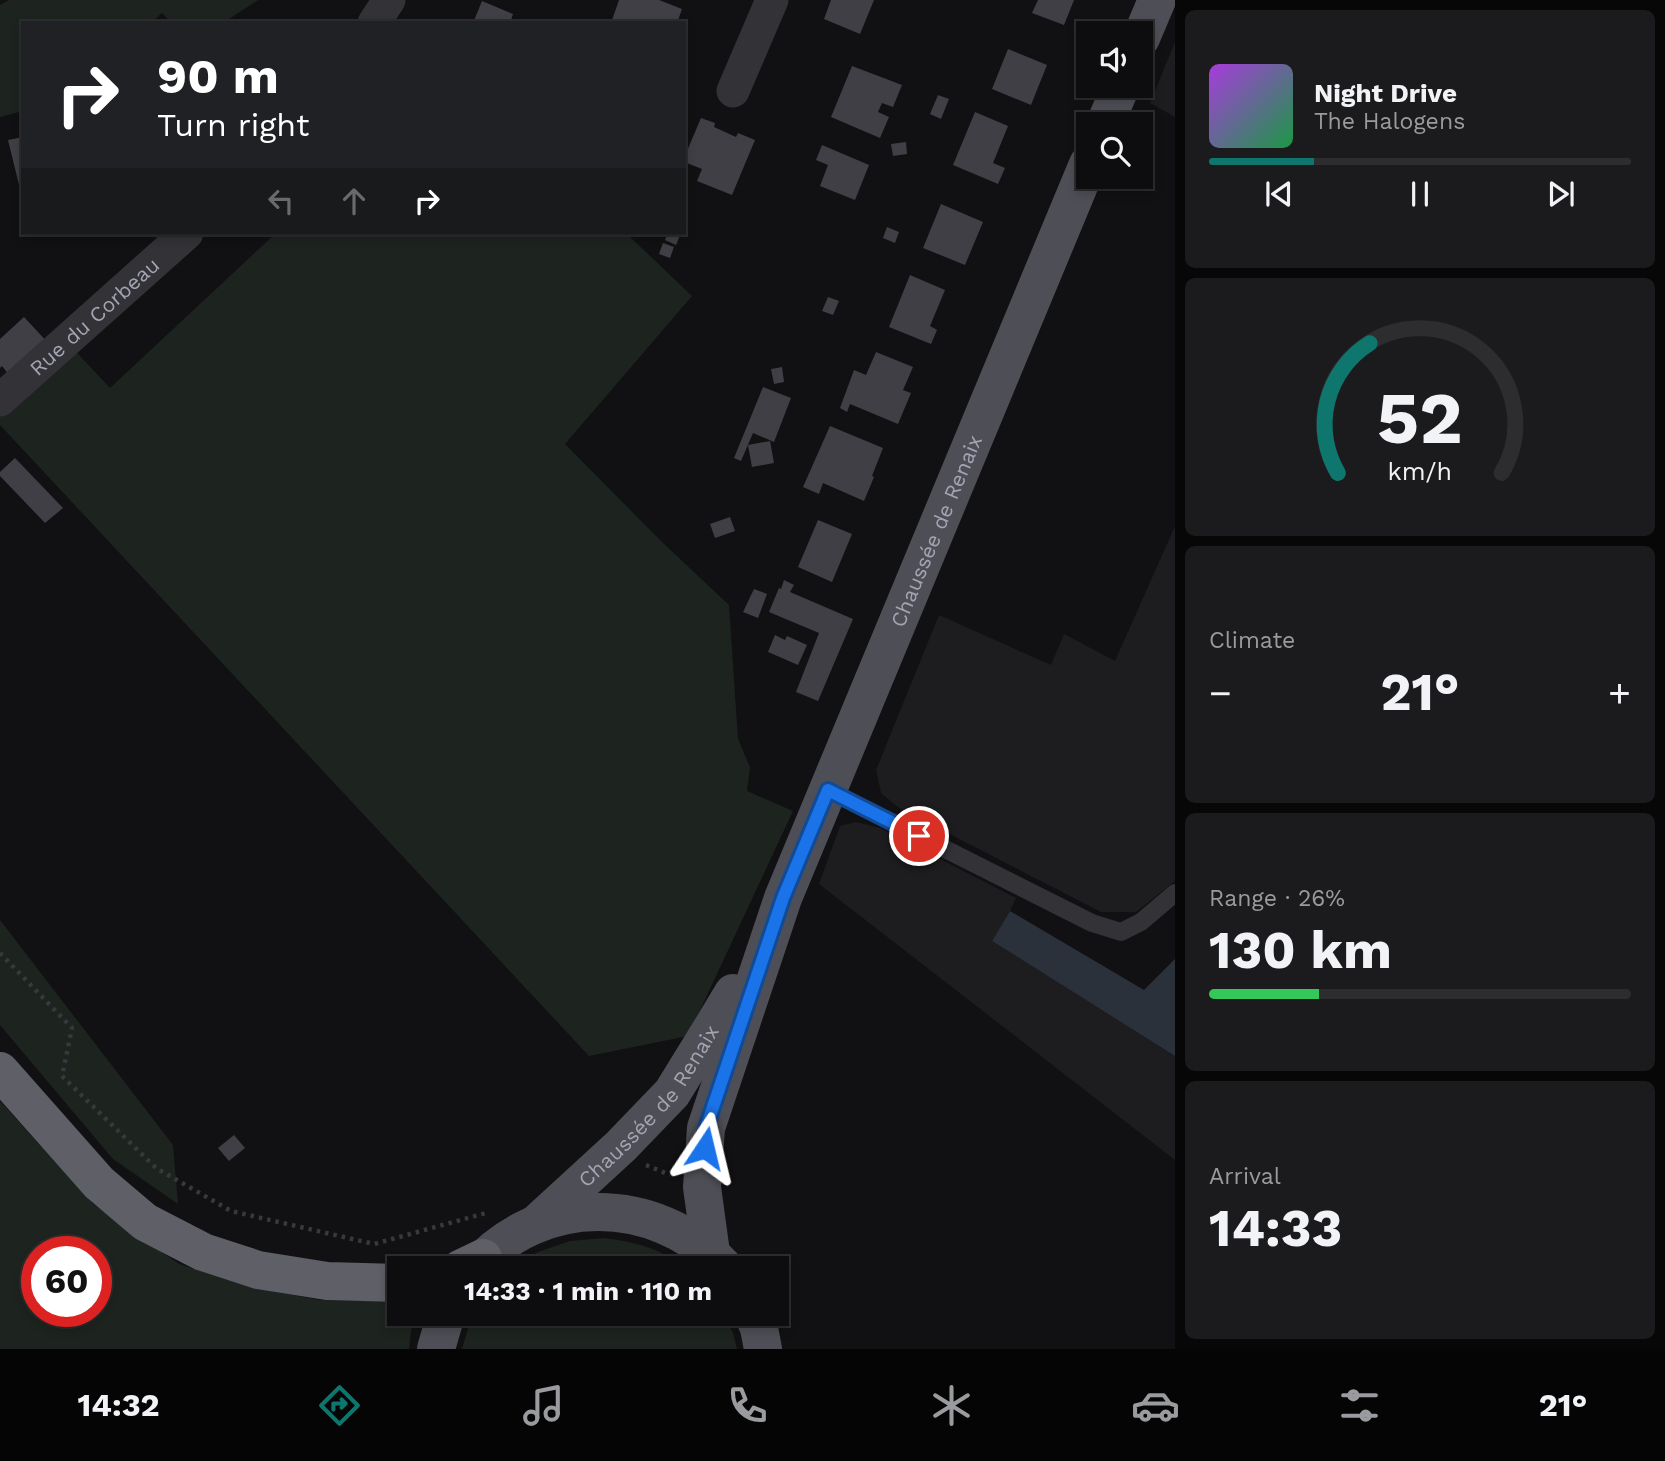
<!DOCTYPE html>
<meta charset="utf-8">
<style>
body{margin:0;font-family:"Work Sans",sans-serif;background:#1b1a1c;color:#f1f3f6;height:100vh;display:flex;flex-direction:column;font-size:26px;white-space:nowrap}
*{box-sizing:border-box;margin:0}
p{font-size:23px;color:#9a9b9e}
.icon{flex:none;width:38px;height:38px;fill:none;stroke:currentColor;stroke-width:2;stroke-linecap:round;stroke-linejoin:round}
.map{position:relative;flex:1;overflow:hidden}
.sheet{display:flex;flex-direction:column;gap:10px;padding:10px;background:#070708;width:490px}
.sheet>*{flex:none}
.banner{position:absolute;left:21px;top:21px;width:665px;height:214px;border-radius:0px;box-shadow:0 4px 10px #0003,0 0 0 2px #2d2c2e;background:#202124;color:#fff;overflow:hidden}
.tools{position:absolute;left:1076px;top:21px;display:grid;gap:14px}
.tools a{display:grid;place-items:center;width:77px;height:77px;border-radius:0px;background:#0d0c0e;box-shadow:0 4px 10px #0003,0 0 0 2px #2d2c2e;font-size:35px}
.speed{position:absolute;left:21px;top:1236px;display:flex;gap:14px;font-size:35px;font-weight:700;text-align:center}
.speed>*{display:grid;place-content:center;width:91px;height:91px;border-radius:50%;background:#0d0c0e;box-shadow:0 4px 10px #0003,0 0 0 2px #2d2c2e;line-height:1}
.speed .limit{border:10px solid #d22;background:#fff;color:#111}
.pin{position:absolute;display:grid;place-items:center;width:60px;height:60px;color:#fff;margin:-30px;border:4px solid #fff;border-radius:50%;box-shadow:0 2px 7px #0007}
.me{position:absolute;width:77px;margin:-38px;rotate:10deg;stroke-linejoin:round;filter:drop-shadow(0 0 5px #0008)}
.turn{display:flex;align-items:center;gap:24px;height:147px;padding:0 21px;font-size:32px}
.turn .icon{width:91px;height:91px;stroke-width:2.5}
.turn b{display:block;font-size:49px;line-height:60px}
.lanes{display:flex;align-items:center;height:66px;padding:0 21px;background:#0003;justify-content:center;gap:35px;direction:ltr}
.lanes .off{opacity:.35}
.big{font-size:52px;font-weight:700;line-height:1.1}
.sheet .widget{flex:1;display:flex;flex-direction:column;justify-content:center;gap:10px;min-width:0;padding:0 24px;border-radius:10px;background:#1b1a1c}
.sheet .dial{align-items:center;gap:0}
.dial svg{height:182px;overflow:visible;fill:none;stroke:#2d2c2e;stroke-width:7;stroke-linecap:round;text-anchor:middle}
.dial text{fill:#f1f3f6;stroke:none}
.song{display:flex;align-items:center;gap:21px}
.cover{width:84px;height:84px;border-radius:10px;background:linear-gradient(135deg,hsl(280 70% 55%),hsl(140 70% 35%))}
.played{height:7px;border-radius:4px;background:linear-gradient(90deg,#0f766e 25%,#2d2c2e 25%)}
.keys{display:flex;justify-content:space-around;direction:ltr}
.heat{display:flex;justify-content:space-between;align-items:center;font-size:38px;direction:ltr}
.charge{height:10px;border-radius:5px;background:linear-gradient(90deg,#34c759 26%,#2d2c2e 0)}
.trip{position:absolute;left:387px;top:1256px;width:402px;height:70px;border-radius:0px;background:#0d0c0e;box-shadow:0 4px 10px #0003,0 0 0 2px #2d2c2e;font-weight:700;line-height:70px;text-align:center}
.menu{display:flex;height:112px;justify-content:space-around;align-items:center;background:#050506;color:#9a9b9e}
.menu .icon{width:49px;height:49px}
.menu .on{color:#0f766e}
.menu b{font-size:32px;color:#f1f3f6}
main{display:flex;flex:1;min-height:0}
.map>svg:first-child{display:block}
</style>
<main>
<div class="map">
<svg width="1175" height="1349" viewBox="0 0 1175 1349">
<rect width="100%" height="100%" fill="#111012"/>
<g fill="#1d1d1f">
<polygon points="1175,42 1175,117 1150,103"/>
<polygon points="1175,526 1175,881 1136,912 1101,912 899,808 881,793 876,770 939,615 1051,665 1064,634 1115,661"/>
<polygon points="856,822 880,828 1016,898 1010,911 992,941 1175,1056 1175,1160 819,884 840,826"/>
</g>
<g fill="#1d241f" fill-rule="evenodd">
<polygon points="9,0 258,0 223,23 172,23 162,13 151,23 23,23 23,111 0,117 0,5"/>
<polygon points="276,233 626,233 692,296 565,444 662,542 729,605 738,739 750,767 747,791 793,811 688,1036 589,1056 0,425 0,400 66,341 110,388"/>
<polygon points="0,920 173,1145 178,1204 113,1159 0,1025"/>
<path d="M0,1101L92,1203L179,1264L249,1287L320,1300L399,1301V1314H409L412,1322L409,1349H0ZM37,1251H96V1311H37Z"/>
<path d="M604,1238C639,1243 657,1247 686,1269H511L538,1252L570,1241Z"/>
<polygon points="475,1314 724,1314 733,1333 737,1349 462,1349 469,1325"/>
</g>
<polygon fill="#2b313a" points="1010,911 1144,990 1175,959 1175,1056 992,941"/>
<g fill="#403f45">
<polygon points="619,0 659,0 682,9 677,23 611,23"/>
<polygon points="831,0 874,0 860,34 824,19"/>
<polygon points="1038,0 1074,0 1064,25 1032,13"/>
<polygon points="482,1 513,14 510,23 473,23"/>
<polygon points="1008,49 1047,65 1031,105 992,89"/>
<polygon points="852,66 902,85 893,107 882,103 878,112 889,117 880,138 831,117"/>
<polygon points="938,95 949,99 941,119 930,114"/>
<polygon points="975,112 1008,126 993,163 1005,168 998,184 953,165"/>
<polygon points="701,118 715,123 714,127 736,137 738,133 755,140 732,195 697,181 702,169 684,162 684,158"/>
<polygon points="23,137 23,197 22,197 8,140"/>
<polygon points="906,142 907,154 893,156 891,144"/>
<polygon points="822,145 869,165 855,200 820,186 828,165 816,160"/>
<polygon points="941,204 983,222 965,265 923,248"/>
<polygon points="887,227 899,232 895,243 883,238"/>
<polygon points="668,233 681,233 676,245 665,240"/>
<polygon points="663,243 674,247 670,258 659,254"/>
<polygon points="910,275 945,290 930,326 937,330 931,344 889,327"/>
<polygon points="828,297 839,301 833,315 822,311"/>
<polygon points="24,317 51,346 13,380 2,366 0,368 0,339"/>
<polygon points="876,352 913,367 903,390 911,393 898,424 850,404 847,412 840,408 854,370 866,375"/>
<polygon points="782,367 784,382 774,384 771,369"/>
<polygon points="763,387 791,398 774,442 753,433 741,461 734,458"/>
<polygon points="830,426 883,448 872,476 874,477 864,501 823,483 819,494 803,487"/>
<polygon points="770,441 774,463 752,467 748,445"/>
<polygon points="15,458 63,508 45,523 0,476 0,472"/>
<polygon points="730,517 735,531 715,538 710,524"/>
<polygon points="818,520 852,534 832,582 798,567"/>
<polygon points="784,580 794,585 790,592 853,619 818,701 796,692 819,633 769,612 779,588 781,589"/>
<polygon points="754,589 767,594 758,618 743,612"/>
<polygon points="775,635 785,640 787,636 807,645 798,665 768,652"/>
<polygon points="234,1135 245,1148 229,1161 218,1148"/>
</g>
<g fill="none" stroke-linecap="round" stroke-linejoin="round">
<g stroke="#38383e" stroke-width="4.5" stroke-dasharray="3.5 5" stroke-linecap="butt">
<polyline points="0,953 72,1028 62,1076 156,1168 231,1211 374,1244 486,1213"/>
<polyline points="646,1165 670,1175"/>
</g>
<polyline stroke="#323237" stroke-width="18" points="828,790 1092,923 1121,932 1141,922 1175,893"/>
<g stroke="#323237" stroke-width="33">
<polyline points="374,23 389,0"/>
<polyline points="733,91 772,0"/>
<path id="s1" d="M0,400L187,233"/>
</g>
<g stroke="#4e4e56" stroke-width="38">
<polyline points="1141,38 1157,0"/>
<polyline points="1105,124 1121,86"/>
<path id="s2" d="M536,1224L621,1146L672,1093L712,1028L733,993"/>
<path id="s3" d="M711,1253L702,1187L706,1128L783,898L1088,164"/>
<path d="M474,1269C540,1193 655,1194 723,1266"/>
<polyline points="753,1314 759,1328 763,1349"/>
<polyline points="436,1349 446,1314"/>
</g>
<g stroke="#5e5f67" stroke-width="38">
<polyline points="0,1071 99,1183 145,1222 203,1252 258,1270 327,1281 399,1283"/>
<polyline points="460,1269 483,1258"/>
</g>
</g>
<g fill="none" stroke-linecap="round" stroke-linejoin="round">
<g stroke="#114b97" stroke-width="18">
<polyline id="route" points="705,1148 706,1128 783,898 828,790 919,836"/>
</g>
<use href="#route" stroke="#1a73e8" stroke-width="12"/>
</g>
<g text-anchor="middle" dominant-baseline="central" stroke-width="7" stroke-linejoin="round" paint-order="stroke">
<g font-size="21" fill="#a2a4b2" stroke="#0c0c0d">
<text stroke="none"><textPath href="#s1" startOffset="126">Rue du Corbeau</textPath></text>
<text stroke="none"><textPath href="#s3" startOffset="766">Chaussée de Renaix</textPath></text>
<text stroke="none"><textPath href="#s2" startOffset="164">Chaussée de Renaix</textPath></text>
</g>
</g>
</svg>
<div class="tools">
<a><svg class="icon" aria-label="sound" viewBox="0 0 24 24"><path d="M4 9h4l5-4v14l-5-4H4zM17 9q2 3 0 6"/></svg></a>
<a><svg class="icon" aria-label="search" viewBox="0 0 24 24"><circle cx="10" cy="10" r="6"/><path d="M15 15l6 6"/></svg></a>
</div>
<div class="speed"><div class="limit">60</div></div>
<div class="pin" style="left:919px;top:836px;background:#d93025"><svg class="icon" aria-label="arrive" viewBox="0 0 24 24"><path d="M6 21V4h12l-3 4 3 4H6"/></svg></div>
<svg class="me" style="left:705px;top:1148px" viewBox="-20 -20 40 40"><path d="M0-17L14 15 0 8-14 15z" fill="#1a73e8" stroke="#fff" stroke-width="4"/></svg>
<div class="trip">14:33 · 1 min · 110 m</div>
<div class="banner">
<div class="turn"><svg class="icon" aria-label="right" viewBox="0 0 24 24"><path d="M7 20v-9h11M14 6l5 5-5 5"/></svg><div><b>90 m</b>Turn right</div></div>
<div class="lanes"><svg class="icon off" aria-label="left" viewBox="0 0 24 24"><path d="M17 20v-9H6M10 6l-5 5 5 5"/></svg><svg class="icon off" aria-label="ahead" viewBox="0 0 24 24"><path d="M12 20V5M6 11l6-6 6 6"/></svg><svg class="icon" aria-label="right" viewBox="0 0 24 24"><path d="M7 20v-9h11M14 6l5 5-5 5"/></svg></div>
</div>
</div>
<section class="sheet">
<div class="widget">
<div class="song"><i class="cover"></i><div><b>Night Drive</b><p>The Halogens</p></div></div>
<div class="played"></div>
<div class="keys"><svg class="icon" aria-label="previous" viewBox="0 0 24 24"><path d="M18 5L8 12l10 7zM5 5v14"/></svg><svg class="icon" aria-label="pause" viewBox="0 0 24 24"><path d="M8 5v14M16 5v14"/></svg><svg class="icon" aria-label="next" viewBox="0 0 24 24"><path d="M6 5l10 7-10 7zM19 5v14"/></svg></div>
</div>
<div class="widget dial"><svg viewBox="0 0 100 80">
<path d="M14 69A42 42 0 1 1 86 69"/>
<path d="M14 69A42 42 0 0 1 28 12" stroke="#0f766e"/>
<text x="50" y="56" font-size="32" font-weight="700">52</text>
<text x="50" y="72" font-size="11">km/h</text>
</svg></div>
<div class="widget"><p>Climate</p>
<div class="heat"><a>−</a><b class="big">21°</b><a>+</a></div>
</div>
<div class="widget"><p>Range · 26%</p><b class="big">130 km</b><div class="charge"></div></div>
<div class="widget"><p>Arrival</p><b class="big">14:33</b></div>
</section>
</main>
<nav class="menu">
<b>14:32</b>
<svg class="icon on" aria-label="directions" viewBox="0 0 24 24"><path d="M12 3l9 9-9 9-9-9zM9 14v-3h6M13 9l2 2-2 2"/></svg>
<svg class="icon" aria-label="music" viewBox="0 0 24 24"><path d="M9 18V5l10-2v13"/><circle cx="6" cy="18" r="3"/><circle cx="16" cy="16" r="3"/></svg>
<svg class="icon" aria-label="phone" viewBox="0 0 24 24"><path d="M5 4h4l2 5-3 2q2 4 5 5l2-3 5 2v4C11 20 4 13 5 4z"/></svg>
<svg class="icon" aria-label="climate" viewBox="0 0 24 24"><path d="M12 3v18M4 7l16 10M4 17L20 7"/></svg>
<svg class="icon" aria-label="car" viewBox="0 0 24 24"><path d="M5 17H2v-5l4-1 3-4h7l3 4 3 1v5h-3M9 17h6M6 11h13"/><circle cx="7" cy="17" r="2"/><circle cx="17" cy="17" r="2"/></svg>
<svg class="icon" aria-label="filters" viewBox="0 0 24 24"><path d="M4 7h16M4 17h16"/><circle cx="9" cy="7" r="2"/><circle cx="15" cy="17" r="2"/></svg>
<b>21°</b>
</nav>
